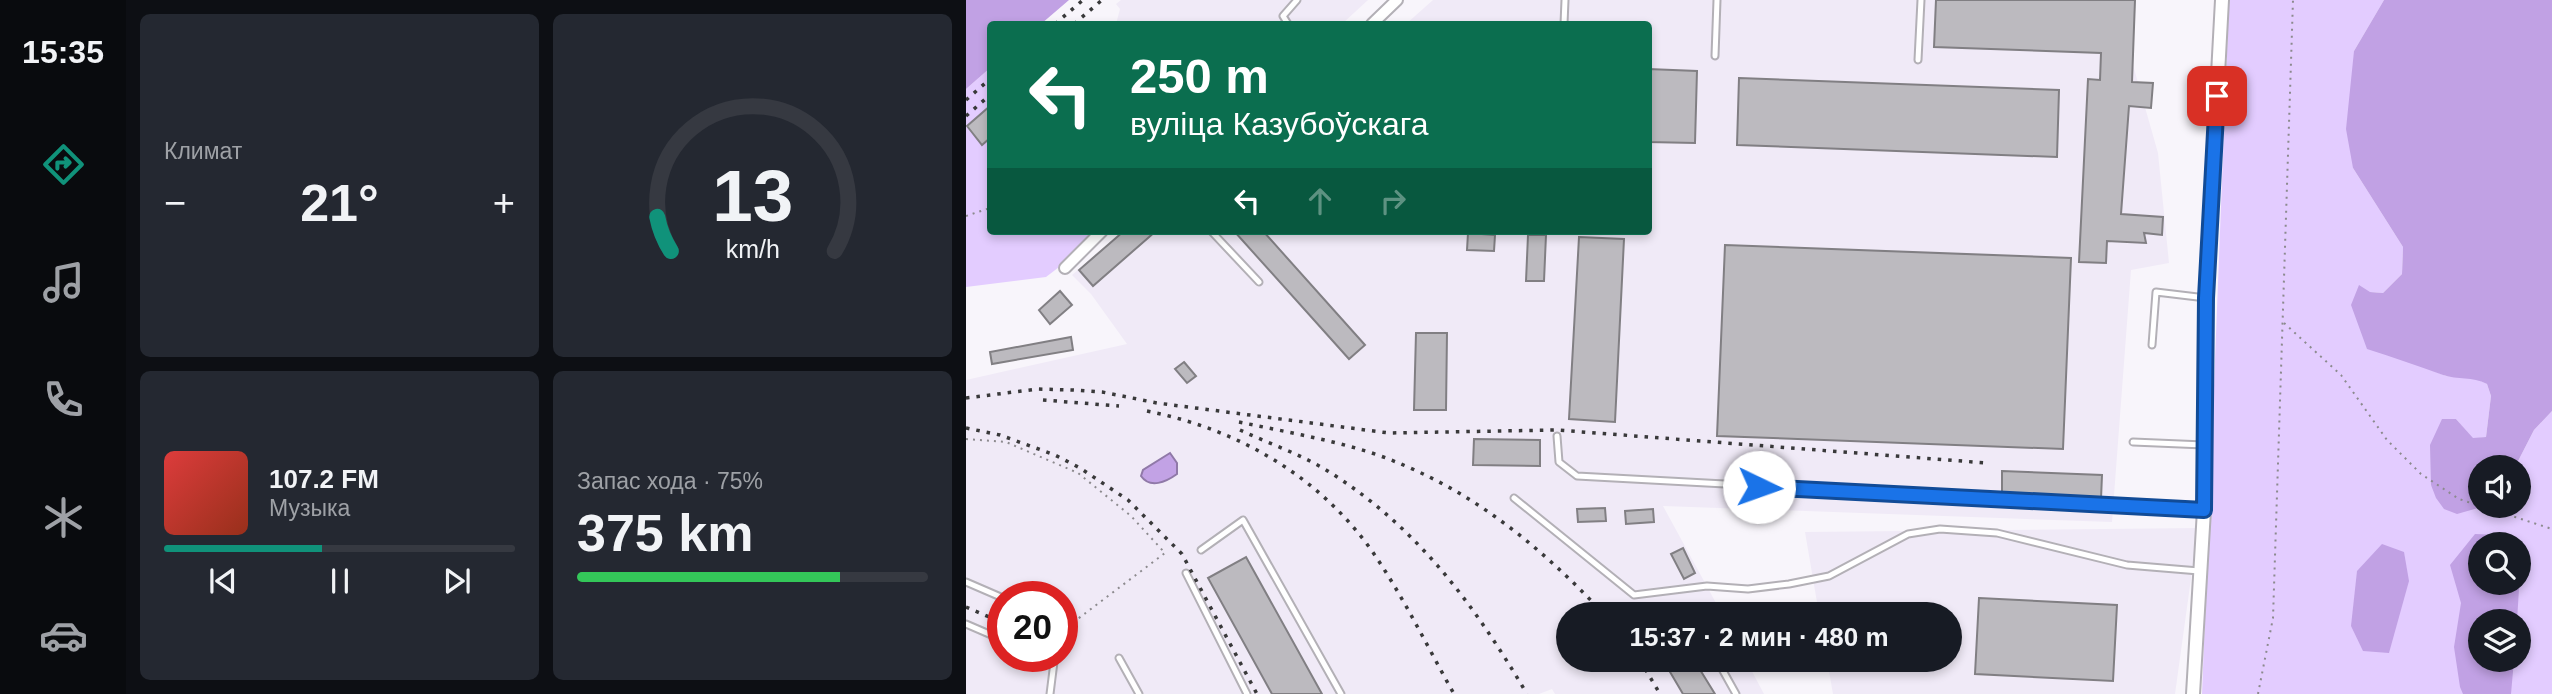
<!DOCTYPE html>
<html lang="ru">
<meta charset="utf-8">
<style>
body{margin:0;font-family:Arial,sans-serif;background:#242831;color:#f1f3f6;height:100vh;display:flex;flex-direction:column;font-size:26px;white-space:nowrap}
*{box-sizing:border-box;margin:0}
p{font-size:23px;color:#9ea1a6}
.icon{flex:none;width:38px;height:38px;fill:none;stroke:currentColor;stroke-width:2;stroke-linecap:round;stroke-linejoin:round}
.map{position:relative;flex:1;overflow:hidden}
.details{display:flex;flex-direction:column;gap:14px;padding:14px;background:#0d0f14;width:840px}
.details>*{flex:none}
.banner{position:absolute;left:21px;top:21px;width:665px;height:214px;border-radius:7px;box-shadow:0 4px 10px #0003;background:#0b6e4f;color:#fff;overflow:hidden}
.tools{position:absolute;left:1502px;top:455px;display:grid;gap:14px}
.tools a{display:grid;place-items:center;width:63px;height:63px;border-radius:50%;background:#171b24;box-shadow:0 4px 10px #0003;font-size:35px}
.speed{position:absolute;left:21px;top:581px;display:flex;gap:14px;font-size:35px;font-weight:700;text-align:center}
.speed>*{display:grid;place-content:center;width:91px;height:91px;border-radius:50%;background:#171b24;box-shadow:0 4px 10px #0003;line-height:1}
.speed .limit{border:10px solid #d22;background:#fff;color:#111}
.pin{position:absolute;display:grid;place-items:center;width:60px;height:60px;color:#fff;margin:-30px;border-radius:14px;box-shadow:0 4px 10px #0006}
.me{position:absolute;width:77px;margin:-38px;rotate:93deg;stroke-linejoin:round;filter:drop-shadow(0 0 5px #0008)}
.turn{display:flex;align-items:center;gap:24px;height:147px;padding:0 28px;font-size:32px}
.turn .icon{width:91px;height:91px;stroke-width:2.5}
.turn b{display:block;font-size:49px;line-height:60px}
.lanes{display:flex;align-items:center;height:66px;padding:0 28px;background:#0003;justify-content:center;gap:35px;direction:ltr}
.lanes .off{opacity:.35}
.big{font-size:52px;font-weight:800;line-height:1.1}
.details .tile{flex:1;display:flex;flex-direction:column;justify-content:center;gap:10px;min-width:0;padding:0 24px;border-radius:10px;background:#242831}
.details .dial{align-items:center;gap:0}
.dial svg{height:182px;overflow:visible;fill:none;stroke:#363941;stroke-width:7;stroke-linecap:round;text-anchor:middle}
.dial text{fill:#f1f3f6;stroke:none}
.song{display:flex;align-items:center;gap:21px}
.cover{width:84px;height:84px;border-radius:10px;background:linear-gradient(135deg,hsl(0 70% 55%),hsl(10 70% 35%))}
.played{height:7px;border-radius:4px;background:linear-gradient(90deg,#10927a 45%,#363941 45%)}
.keys{display:flex;justify-content:space-around;direction:ltr}
.heat{display:flex;justify-content:space-between;align-items:center;font-size:38px;direction:ltr}
.charge{height:10px;border-radius:5px;background:linear-gradient(90deg,#34c759 75%,#363941 0)}
.details .tiles{flex:1;display:grid;gap:14px;grid-template-columns:repeat(2,1fr)}
.trip{position:absolute;left:590px;top:602px;width:406px;height:70px;border-radius:35px;background:#171b24;box-shadow:0 4px 10px #0003;font-weight:800;line-height:70px;text-align:center}
main{display:flex;flex:1;min-height:0}
.dock{display:flex;flex-direction:column;width:126px;justify-content:space-around;align-items:center;background:#090b0e;color:#9ea1a6}
.dock .icon{width:49px;height:49px}
.dock .active{color:#10927a}
.dock b{font-size:32px;color:#f1f3f6}
.map>svg:first-child{display:block}
</style>
<main>
<nav class="dock">
<b>15:35</b>
<svg class="icon active" aria-label="directions" viewBox="0 0 24 24"><path d="M12 3l9 9-9 9-9-9zM9 14v-3h6M13 9l2 2-2 2"/></svg>
<svg class="icon" aria-label="music" viewBox="0 0 24 24"><path d="M9 18V5l10-2v13"/><circle cx="6" cy="18" r="3"/><circle cx="16" cy="16" r="3"/></svg>
<svg class="icon" aria-label="phone" viewBox="0 0 24 24"><path d="M5 4h4l2 5-3 2q2 4 5 5l2-3 5 2v4C11 20 4 13 5 4z"/></svg>
<svg class="icon" aria-label="climate" viewBox="0 0 24 24"><path d="M12 3v18M4 7l16 10M4 17L20 7"/></svg>
<svg class="icon" aria-label="car" viewBox="0 0 24 24"><path d="M5 17H2v-5l4-1 3-4h7l3 4 3 1v5h-3M9 17h6M6 11h13"/><circle cx="7" cy="17" r="2"/><circle cx="17" cy="17" r="2"/></svg>
</nav>
<section class="details">
<div class="tiles">
<div class="tile"><p>Климат</p>
<div class="heat"><a>−</a><b class="big">21°</b><a>+</a></div>
</div>
<div class="tile dial"><svg viewBox="0 0 100 80">
<path d="M14 69A42 42 0 1 1 86 69"/>
<path d="M14 69A42 42 0 0 1 8 54" stroke="#10927a"/>
<text x="50" y="56" font-size="32" font-weight="700">13</text>
<text x="50" y="72" font-size="11">km/h</text>
</svg></div>
<div class="tile">
<div class="song"><i class="cover"></i><div><b>107.2 FM</b><p>Музыка</p></div></div>
<div class="played"></div>
<div class="keys"><svg class="icon" aria-label="previous" viewBox="0 0 24 24"><path d="M18 5L8 12l10 7zM5 5v14"/></svg><svg class="icon" aria-label="pause" viewBox="0 0 24 24"><path d="M8 5v14M16 5v14"/></svg><svg class="icon" aria-label="next" viewBox="0 0 24 24"><path d="M6 5l10 7-10 7zM19 5v14"/></svg></div>
</div>
<div class="tile"><p>Запас хода · 75%</p><b class="big">375 km</b><div class="charge"></div></div>
</div>
</section>
<div class="map">
<svg width="1586" height="694" viewBox="0 0 1586 694">
<rect width="100%" height="100%" fill="#f8f5fb"/>
<g fill="#f0eaf7" fill-rule="evenodd">
<polygon points="155,0 402,0 376,24 150,24 154,9 150,4"/>
<path d="M467,0H1169L1167,65L1192,153L1203,263L1165,270L1146,522L697,506L756,614H602V660H780L798,694H589L586,689L573,694H0V380L161,344L125,294L106,275L158,231H682V24H440ZM37,597H96V656H37Z"/>
<polygon points="1232,528 1209,694 867,694 861,660 984,660 984,614 853,614 839,532"/>
</g>
<g fill="#e3ccff" fill-rule="evenodd">
<path d="M1263,0H1418L1388,51L1387,168L1437,247L1436,274L1417,293L1404,292L1443,361L1480,376L1509,378L1521,384L1525,396L1520,437L1507,439L1490,419L1465,485L1517,508L1519,506H1552V467H1549L1568,430L1586,411V694H1236ZM1514,544H1552V583H1514ZM1514,621H1552V660H1514Z"/>
<polygon points="24,68 24,231 128,231 97,264 80,277 0,287 0,89"/>
</g>
<g fill="#c1a1e4">
<polygon points="0,0 103,0 75,24 24,24 24,68 0,89"/>
<path d="M1418,0H1586V411L1568,430L1549,467H1514V506H1519L1491,514L1478,509L1470,498L1465,485L1464,445L1476,419H1490L1507,438L1520,437L1525,396L1521,384C1506,376 1492,380 1477,375C1452,366 1427,357 1401,349L1385,305L1393,285L1404,292L1417,293L1436,274L1437,247L1387,168L1380,129L1388,51Z"/>
<polygon points="1509,534 1535,535 1544,544 1514,544 1514,583 1552,583 1552,552 1553,589 1551,621 1514,621 1514,660 1548,660 1545,694 1497,694 1494,687 1488,647 1495,603 1484,565"/>
<polygon points="1416,544 1438,552 1443,581 1423,653 1397,651 1385,626 1391,571"/>
</g>
<path fill="#c2a2e5" stroke="#9079a8" stroke-width="2" d="M204,453L211,463V474C200,482 184,489 175,476L177,470Z"/>
<g fill="#bcbabf" stroke="#817f83" stroke-width="2">
<polygon points="970,0 1169,0 1166,82 1187,83 1185,108 1163,106 1155,214 1197,217 1196,235 1178,233 1180,243 1141,241 1140,263 1113,262 1122,79 1134,80 1135,53 968,47"/>
<polygon points="682,69 731,71 729,143 682,142"/>
<polygon points="773,78 1093,90 1091,157 771,145"/>
<polygon points="24,106 24,138 16,145 1,126"/>
<polygon points="158,231 190,231 127,286 113,270"/>
<polygon points="268,231 297,231 399,345 383,359"/>
<polygon points="502,233 529,235 528,251 501,250"/>
<polygon points="562,235 580,235 578,281 560,281"/>
<polygon points="613,237 658,239 649,422 603,419"/>
<polygon points="759,245 1105,258 1097,449 751,436"/>
<polygon points="94,291 106,305 84,324 73,310"/>
<polygon points="450,333 481,333 480,410 448,410"/>
<polygon points="105,337 107,350 26,364 24,352"/>
<polygon points="218,362 230,376 221,383 209,369"/>
<polygon points="508,439 574,440 574,466 507,465"/>
<polygon points="1036,471 1136,475 1135,499 1036,494"/>
<polygon points="639,508 640,521 612,522 611,509"/>
<polygon points="687,509 688,522 660,524 659,511"/>
<polygon points="717,548 729,573 718,579 705,554"/>
<polygon points="280,557 356,694 306,694 242,578"/>
<polygon points="1013,598 1151,605 1147,681 1009,674"/>
<polygon points="697,660 728,660 749,694 717,694"/>
</g>
<g fill="none" stroke-linecap="round" stroke-linejoin="round">
<g stroke="#b3b0b6" stroke-width="9">
<g id="service">
<polyline points="322,24 317,16 331,0"/>
<polyline points="598,24 599,0"/>
<polyline points="749,56 751,0"/>
<polyline points="952,60 955,0"/>
<polyline points="245,231 293,282"/>
<polyline points="1186,345 1190,292 1240,298"/>
<polyline points="591,436 593,462 611,476 1238,510"/>
<polyline points="1167,442 1238,445"/>
<polyline points="548,498 668,595 741,586 782,589 823,584 863,576 942,534 974,529 1031,533 1161,565 1233,571"/>
<polyline points="235,550 277,520 375,694"/>
<polyline points="220,573 281,694"/>
<polyline points="0,582 37,598"/>
<polyline points="96,623 102,626 96,642"/>
<polyline points="0,624 37,640"/>
<polyline points="75,656 88,662 84,694"/>
<polyline points="153,658 173,694"/>
<polyline points="751,660 770,694"/>
</g>
</g>
<g stroke="#b3b0b6" stroke-width="14">
<g id="minor">
<polyline points="406,24 431,0"/>
<polyline points="99,268 136,231"/>
</g>
</g>
<g stroke="#b3b0b6" stroke-width="16">
<polyline id="tertiary" points="1227,694 1238,510 1240,298 1256,0"/>
</g>
<g stroke="#8c8a8e" stroke-width="2" stroke-dasharray="2 5" stroke-linecap="butt">
<polyline points="0,216 24,208"/>
<polyline points="1318,323 1375,375 1421,440 1455,474 1493,499 1514,506"/>
<polyline points="0,439 40,442 112,473 165,516 199,553 109,621"/>
<polyline points="1515,506 1586,529"/>
<polyline points="1292,694 1307,618 1327,0"/>
</g>
<use href="#service" stroke="#fff" stroke-width="5"/>
<use href="#minor" stroke="#fff" stroke-width="10"/>
<use href="#tertiary" stroke="#fff" stroke-width="12"/>
<g stroke="#39393a" stroke-width="3.5" stroke-dasharray="3.5 7" stroke-linecap="butt">
<polyline points="89,24 117,0"/>
<polyline points="108,24 136,0"/>
<polyline points="0,100 24,79"/>
<polyline points="0,116 24,95"/>
<polyline points="0,398 72,389 107,390 136,392 191,403 423,433 591,430 1021,463"/>
<polyline points="77,400 153,406"/>
<path d="M181,411C271,429 352,475 406,551C437,596 461,646 488,694"/>
<path d="M273,422C316,431 361,439 403,452C499,484 570,542 638,614"/>
<polyline points="0,428 34,435 89,455 114,468 162,500 216,554 291,694"/>
<path d="M274,430C304,444 337,455 365,473C453,529 509,606 561,694"/>
<polyline points="0,607 37,623"/>
<polyline points="674,660 694,694"/>
</g>
</g>
<g fill="none" stroke-linecap="round" stroke-linejoin="round">
<g stroke="#114b97" stroke-width="18">
<polyline id="route" points="793,487 1238,510 1240,298 1251,96"/>
</g>
<use href="#route" stroke="#1a73e8" stroke-width="12"/>
</g>
</svg>
<div class="tools">
<a><svg class="icon" aria-label="sound" viewBox="0 0 24 24"><path d="M4 9h4l5-4v14l-5-4H4zM17 9q2 3 0 6"/></svg></a>
<a><svg class="icon" aria-label="search" viewBox="0 0 24 24"><circle cx="10" cy="10" r="6"/><path d="M15 15l6 6"/></svg></a>
<a><svg class="icon" aria-label="layers" viewBox="0 0 24 24"><path d="M12 4l9 5-9 5-9-5zM3 14l9 5 9-5"/></svg></a>
</div>
<div class="speed"><div class="limit">20</div></div>
<div class="pin" style="left:1251px;top:96px;background:#d93025"><svg class="icon" aria-label="arrive" viewBox="0 0 24 24"><path d="M6 21V4h12l-3 4 3 4H6"/></svg></div>
<svg class="me" style="left:793px;top:487px" viewBox="-20 -20 40 40"><circle r="19" fill="#fff"/><path d="M0-13L10 11 0 6-10 11z" fill="#1a73e8"/></svg>
<div class="trip">15:37 · 2 мин · 480 m</div>
<div class="banner">
<div class="turn"><svg class="icon" aria-label="left" viewBox="0 0 24 24"><path d="M17 20v-9H6M10 6l-5 5 5 5"/></svg><div><b>250 m</b>вуліца Казубоўскага</div></div>
<div class="lanes"><svg class="icon" aria-label="left" viewBox="0 0 24 24"><path d="M17 20v-9H6M10 6l-5 5 5 5"/></svg><svg class="icon off" aria-label="ahead" viewBox="0 0 24 24"><path d="M12 20V5M6 11l6-6 6 6"/></svg><svg class="icon off" aria-label="right" viewBox="0 0 24 24"><path d="M7 20v-9h11M14 6l5 5-5 5"/></svg></div>
</div>
</div>
</main>
